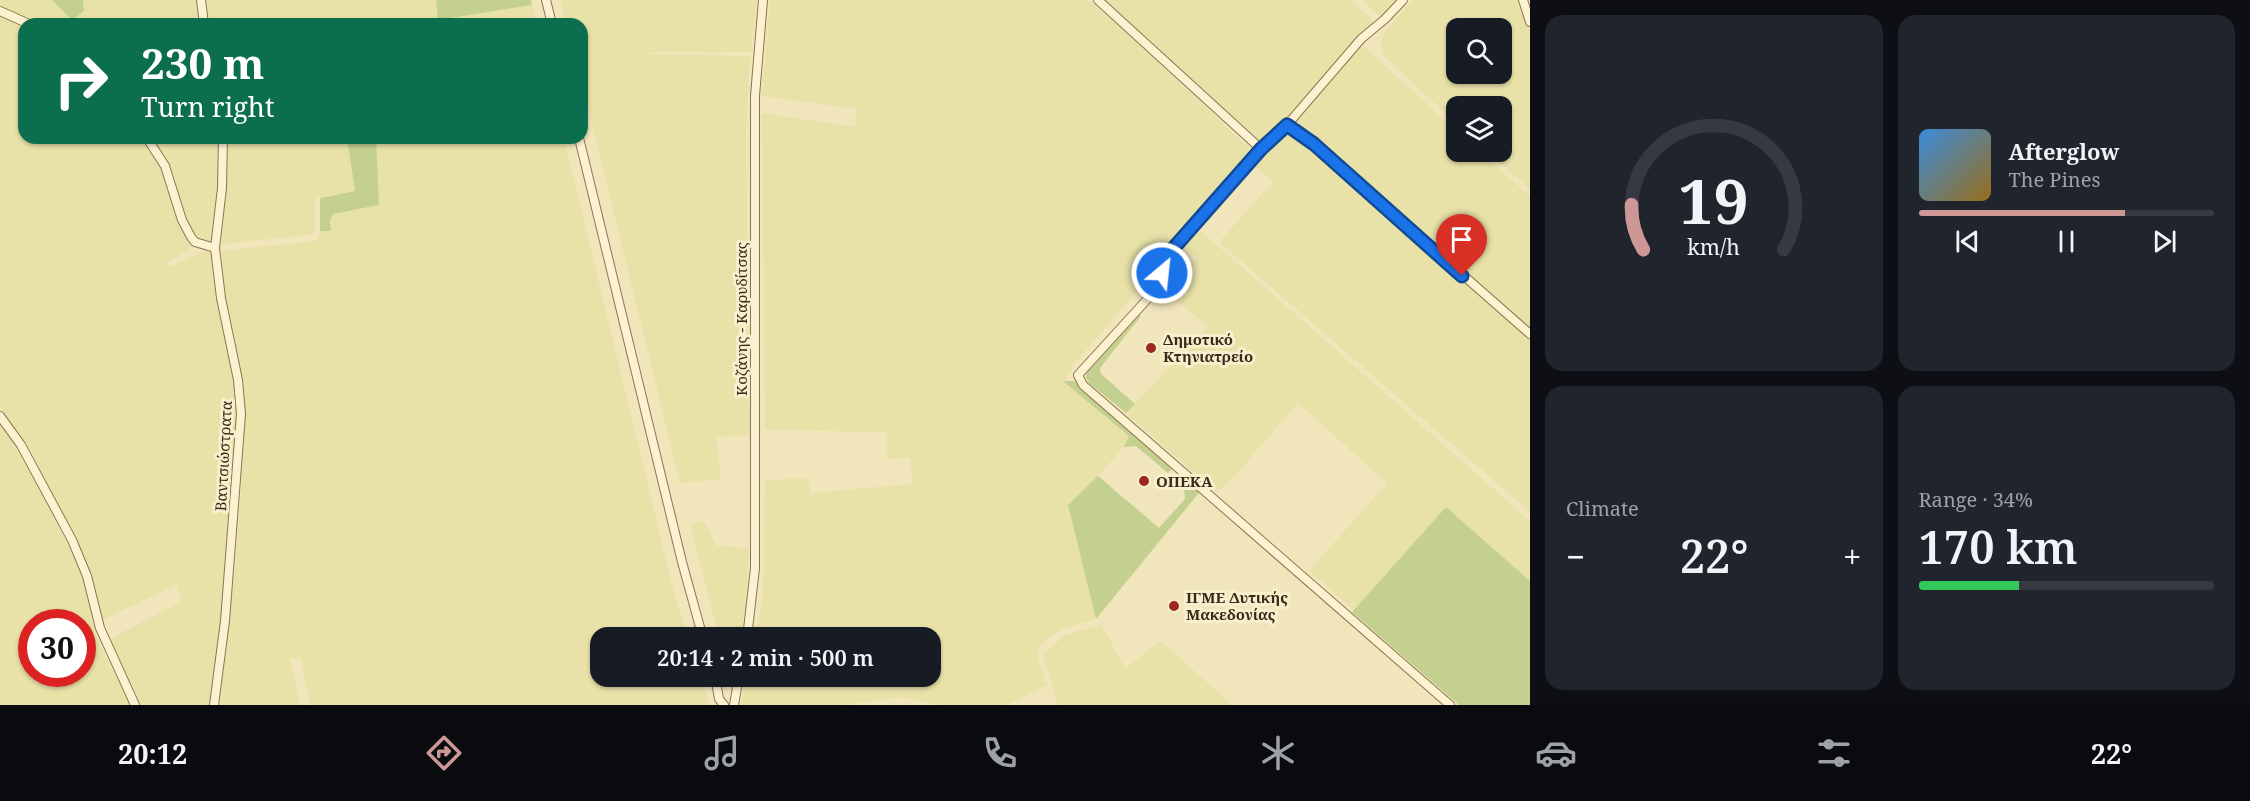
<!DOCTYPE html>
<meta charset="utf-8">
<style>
body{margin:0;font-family:"Noto Serif",serif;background:#20242c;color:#f1f3f6;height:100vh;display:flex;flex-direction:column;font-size:22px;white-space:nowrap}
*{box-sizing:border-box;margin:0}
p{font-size:20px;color:#9ea1a6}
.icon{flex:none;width:33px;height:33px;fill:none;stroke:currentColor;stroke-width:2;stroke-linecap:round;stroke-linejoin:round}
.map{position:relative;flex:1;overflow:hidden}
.side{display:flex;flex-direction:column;gap:15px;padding:15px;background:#0d0f14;width:720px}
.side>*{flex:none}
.guide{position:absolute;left:18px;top:18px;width:570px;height:126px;border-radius:18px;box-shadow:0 2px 4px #0004;background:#0b6e4f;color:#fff;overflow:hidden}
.fabs{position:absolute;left:1446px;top:18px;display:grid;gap:12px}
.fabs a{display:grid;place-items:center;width:66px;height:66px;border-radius:12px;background:#171b24;box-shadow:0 2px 4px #0004;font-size:30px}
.speed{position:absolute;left:18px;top:609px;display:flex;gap:12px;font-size:30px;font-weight:700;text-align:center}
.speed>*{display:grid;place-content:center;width:78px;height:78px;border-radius:50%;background:#171b24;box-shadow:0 2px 4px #0004;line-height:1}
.speed .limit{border:9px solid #d22;background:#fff;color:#111}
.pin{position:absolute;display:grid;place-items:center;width:51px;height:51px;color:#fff;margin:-62px -26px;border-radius:50% 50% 50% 0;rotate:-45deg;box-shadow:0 0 6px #0007}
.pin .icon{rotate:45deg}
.me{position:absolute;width:66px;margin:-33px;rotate:28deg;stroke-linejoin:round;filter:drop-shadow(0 0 4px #0008)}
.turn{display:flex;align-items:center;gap:21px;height:126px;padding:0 24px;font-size:27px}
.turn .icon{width:78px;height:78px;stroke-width:2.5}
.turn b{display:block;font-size:42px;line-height:51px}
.big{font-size:45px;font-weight:600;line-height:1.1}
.side .widget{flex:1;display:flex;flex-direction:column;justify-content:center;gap:9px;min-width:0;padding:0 21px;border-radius:18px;background:#20242c}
.side .dial{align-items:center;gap:0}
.dial svg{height:156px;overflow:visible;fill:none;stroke:#363941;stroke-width:7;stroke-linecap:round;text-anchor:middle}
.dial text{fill:#f1f3f6;stroke:none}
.song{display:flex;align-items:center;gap:18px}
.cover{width:72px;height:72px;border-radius:9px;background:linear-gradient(135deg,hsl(210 70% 55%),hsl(40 70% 35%))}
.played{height:6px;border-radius:3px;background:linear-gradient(90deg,#cc9795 70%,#363941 70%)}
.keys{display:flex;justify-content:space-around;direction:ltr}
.heat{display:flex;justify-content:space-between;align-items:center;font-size:33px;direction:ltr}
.charge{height:9px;border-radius:4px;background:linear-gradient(90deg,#34c759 34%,#363941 0)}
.side .tiles{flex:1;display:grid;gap:15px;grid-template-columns:repeat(2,1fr)}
.trip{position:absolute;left:590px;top:627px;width:351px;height:60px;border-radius:18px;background:#171b24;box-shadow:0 2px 4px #0004;font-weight:600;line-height:60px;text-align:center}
.tabs{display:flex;height:96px;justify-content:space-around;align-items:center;background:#090b0e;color:#9ea1a6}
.tabs .icon{width:42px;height:42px}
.tabs .current{color:#cc9795}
.tabs b{font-size:27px;color:#f1f3f6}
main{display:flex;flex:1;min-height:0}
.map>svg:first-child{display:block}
</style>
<main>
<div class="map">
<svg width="1530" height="705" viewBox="0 0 1530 705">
<rect width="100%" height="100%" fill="#f1e5bc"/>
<g fill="#e8e2a9" fill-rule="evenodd">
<polygon points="0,0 52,0 72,20 84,11 83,0 199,0 202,24 36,24 0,8"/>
<polygon points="205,0 436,0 439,20 532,5 537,24 209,24"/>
<polygon points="560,0 757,0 751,52 651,52 652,54 750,56 746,133 750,436 716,437 721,479 680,483 582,83 582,24 566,24"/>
<polygon points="770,0 1088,0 1131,37 1249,148 1250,155 1167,250 1159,265 1071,368 1073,371 1063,381 1130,437 1124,447 1098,476 1068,505 1096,619 1065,628 1047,639 1038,649 1037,658 1048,685 1006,705 940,705 902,697 843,705 741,705 746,677 930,676 930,638 756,637 763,598 765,480 809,478 810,493 913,484 910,458 887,459 887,432 765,430 762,113 855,127 857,109 762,96"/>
<polygon points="1103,0 1350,0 1372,19 1372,23 1291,113 1267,138 1259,140"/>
<polygon points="1363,0 1399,0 1382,18"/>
<path d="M1413,0H1518L1530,32V189L1488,152H1502V106H1456V123L1385,57L1380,43L1386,29ZM1456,28H1502V74H1456Z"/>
<polygon points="0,15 24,27 24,138 142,138 164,172 175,213 191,245 189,250 167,263 169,267 203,252 210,253 212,258 216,300 228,351 238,414 221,618 209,705 139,705 108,640 182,601 177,584 103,620 82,554 26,443 0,408"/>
<polygon points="1364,46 1456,131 1456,152 1480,152 1530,196 1530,329 1299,125 1297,120 1358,49"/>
<polygon points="1288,135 1309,145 1393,221 1530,339 1530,512 1219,242 1273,182 1254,165 1279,138"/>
<polygon points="151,138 219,138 219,181 213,243 200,243 189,231 172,172"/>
<polygon points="227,138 347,138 355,191 315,198 315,228 313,233 308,235 223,244 220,239 227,184"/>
<polygon points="376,138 564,138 674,593 688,637 600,638 600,676 699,677 710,705 310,705 301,657 290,659 300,705 217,705 235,571 245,429 244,385 222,279 222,251 315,241 319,238 320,231 331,231 330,220 333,214 379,205"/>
<polygon points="1201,231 1530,521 1530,581 1446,508 1354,610 1309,571 1387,483 1298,403 1234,477 1216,492 1126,413 1208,327 1164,289 1167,271 1172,268 1181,276 1197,258 1184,245 1195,234"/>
<path d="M0,423L15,443L67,544L83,580L96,636L129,705H0ZM32,622H82V674H32Z"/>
<polygon points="703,520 717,546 749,548 746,604 740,637 719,637 690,524"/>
<polygon points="1101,624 1125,668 1161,641 1232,705 1058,705 1043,655 1064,636"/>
</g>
<g fill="#c4d08f">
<polygon points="52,0 83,0 84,11 72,20"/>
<polygon points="436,0 531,0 532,5 438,20"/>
<polygon points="347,138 376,138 379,205 333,214 330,220 331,231 320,231 320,198 355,191"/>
<polygon points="1136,314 1141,316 1100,368 1101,374 1135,404 1126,413 1089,383 1086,377 1086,369"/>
<polygon points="1063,381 1074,381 1172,469 1168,473 1136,446 1124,447 1129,436"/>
<polygon points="1177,474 1199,492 1198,494 1096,619 1068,505 1098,476 1159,528 1185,499 1184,486 1173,478"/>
<polygon points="1446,507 1530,581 1530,705 1459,705 1352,612"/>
</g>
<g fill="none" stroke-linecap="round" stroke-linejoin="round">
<g stroke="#8a7554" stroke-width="10">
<g id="minor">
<polyline points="201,0 204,24"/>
<polyline points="546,0 552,24"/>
<polyline points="1098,0 1261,149 1287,125 1298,130 1530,334"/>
<polyline points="1523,0 1530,22"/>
<polyline points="0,11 29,24"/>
<polyline points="1287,125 1361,39 1385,19 1403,0"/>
<polyline points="147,138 165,166 182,220 191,237 195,242 215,248"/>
<polyline points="579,138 682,562 703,638"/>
<polyline points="1261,149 1171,251 1152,294 1078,375 1083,385 1450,705"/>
<polyline points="0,416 21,445 72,540 87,576 100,628 135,705"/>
<polyline points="747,638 755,568 755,96 763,0"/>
<polyline points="715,676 719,699 724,705"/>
<polyline points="214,705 225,621 241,414 238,380 221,298 215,248 222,188 223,138"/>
<polyline points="734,705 739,676"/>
</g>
</g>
<use href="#minor" stroke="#fcf2d0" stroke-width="8"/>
</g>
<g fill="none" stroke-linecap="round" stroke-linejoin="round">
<g stroke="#114b97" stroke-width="15">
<polyline id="route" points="1162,273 1171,251 1261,149 1287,125 1314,144 1462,276"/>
</g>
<use href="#route" stroke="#1a73e8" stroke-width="10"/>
</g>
<g fill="#9e271f" stroke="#f8efcc" stroke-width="2">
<circle cx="1151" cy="348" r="6"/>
<circle cx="1144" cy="481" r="6"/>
<circle cx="1174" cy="606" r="6"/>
</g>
<g text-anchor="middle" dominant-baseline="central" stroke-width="6" stroke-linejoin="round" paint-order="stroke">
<g font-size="15" fill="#382b1a" stroke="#f8efcc">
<text transform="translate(741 319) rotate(-90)">Κοζάνης - Καρυδίτσας</text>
<text transform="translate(223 456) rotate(-87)">Βαντσιώστρατα</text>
</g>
<g font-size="15" font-weight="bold" fill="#382b1a" stroke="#f8efcc" text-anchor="start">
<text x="1163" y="339">Δημοτικό<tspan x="1163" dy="17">Κτηνιατρείο</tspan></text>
<text x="1156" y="481">ΟΠΕΚΑ</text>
<text x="1186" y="597">ΙΓΜΕ Δυτικής<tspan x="1186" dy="17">Μακεδονίας</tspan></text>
</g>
</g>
</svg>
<div class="fabs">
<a><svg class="icon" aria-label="search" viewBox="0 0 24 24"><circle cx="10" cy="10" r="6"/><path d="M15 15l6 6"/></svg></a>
<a><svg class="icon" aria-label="layers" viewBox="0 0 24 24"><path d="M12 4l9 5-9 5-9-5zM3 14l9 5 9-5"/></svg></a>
</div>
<div class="speed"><div class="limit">30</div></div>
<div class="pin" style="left:1462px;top:276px;background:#d93025"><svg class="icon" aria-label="arrive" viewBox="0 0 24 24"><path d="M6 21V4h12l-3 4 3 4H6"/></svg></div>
<svg class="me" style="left:1162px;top:273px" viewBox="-20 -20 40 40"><circle r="17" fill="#1a73e8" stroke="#fff" stroke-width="3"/><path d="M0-11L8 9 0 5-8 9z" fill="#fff"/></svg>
<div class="trip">20:14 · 2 min · 500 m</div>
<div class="guide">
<div class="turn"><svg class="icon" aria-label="right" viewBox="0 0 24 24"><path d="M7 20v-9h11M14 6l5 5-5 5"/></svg><div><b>230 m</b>Turn right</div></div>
</div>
</div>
<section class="side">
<div class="tiles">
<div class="widget dial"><svg viewBox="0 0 100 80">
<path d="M14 69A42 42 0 1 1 86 69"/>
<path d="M14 69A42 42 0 0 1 8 46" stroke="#cc9795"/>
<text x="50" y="56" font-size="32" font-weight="700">19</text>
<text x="50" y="72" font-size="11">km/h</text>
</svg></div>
<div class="widget">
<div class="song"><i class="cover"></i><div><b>Afterglow</b><p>The Pines</p></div></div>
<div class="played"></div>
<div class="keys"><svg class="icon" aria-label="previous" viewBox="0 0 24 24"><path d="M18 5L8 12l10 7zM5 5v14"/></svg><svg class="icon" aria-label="pause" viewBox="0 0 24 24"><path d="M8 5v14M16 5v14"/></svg><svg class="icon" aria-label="next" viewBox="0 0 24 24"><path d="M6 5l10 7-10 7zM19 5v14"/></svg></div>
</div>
<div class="widget"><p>Climate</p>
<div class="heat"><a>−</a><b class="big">22°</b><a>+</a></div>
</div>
<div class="widget"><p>Range · 34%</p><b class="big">170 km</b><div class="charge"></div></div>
</div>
</section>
</main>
<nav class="tabs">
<b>20:12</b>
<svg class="icon current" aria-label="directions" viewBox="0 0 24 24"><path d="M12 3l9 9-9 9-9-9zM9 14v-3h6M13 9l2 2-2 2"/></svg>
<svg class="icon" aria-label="music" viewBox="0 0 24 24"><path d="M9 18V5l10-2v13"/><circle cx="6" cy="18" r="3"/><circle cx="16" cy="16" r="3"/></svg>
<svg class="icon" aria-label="phone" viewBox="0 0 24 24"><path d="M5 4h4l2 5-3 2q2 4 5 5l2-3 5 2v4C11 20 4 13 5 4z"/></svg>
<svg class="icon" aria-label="climate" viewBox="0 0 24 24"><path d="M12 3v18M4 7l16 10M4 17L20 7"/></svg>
<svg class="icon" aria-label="car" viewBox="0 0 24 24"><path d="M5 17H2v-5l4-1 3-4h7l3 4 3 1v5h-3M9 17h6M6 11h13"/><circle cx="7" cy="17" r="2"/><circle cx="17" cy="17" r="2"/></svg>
<svg class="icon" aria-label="filters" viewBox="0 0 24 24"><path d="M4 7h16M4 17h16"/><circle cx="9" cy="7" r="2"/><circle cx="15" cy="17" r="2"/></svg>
<b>22°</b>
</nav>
